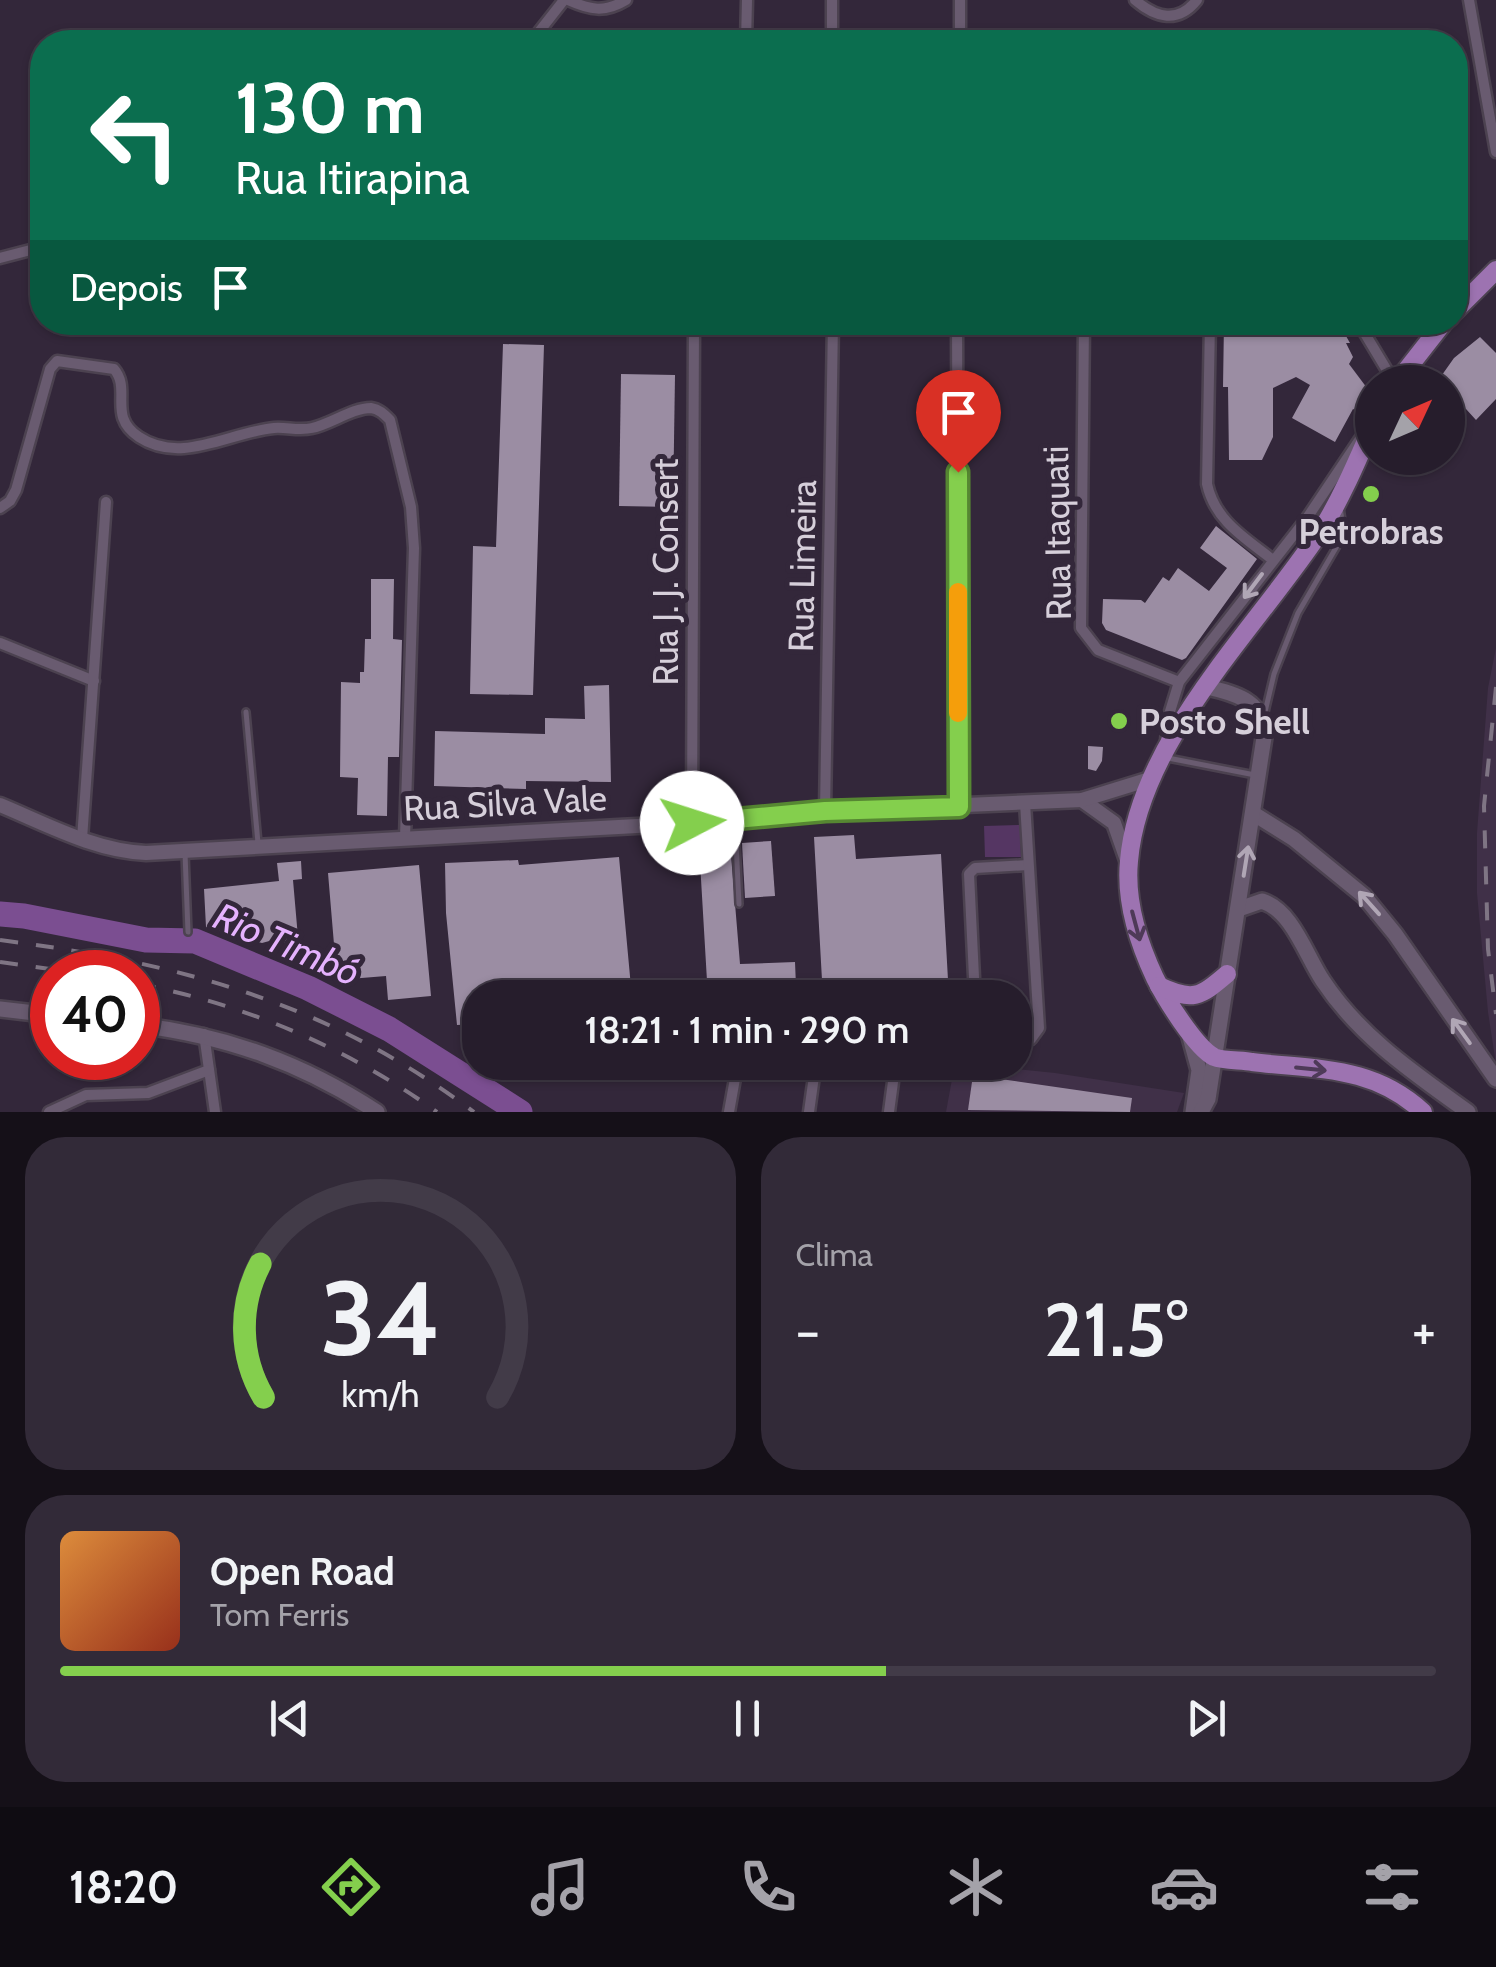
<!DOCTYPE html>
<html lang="pt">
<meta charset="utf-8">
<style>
body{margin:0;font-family:Cabin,sans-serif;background:#322a38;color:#f1f3f6;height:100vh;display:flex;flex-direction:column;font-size:38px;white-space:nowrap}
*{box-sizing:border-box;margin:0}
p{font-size:32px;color:#a4a2a9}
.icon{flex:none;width:55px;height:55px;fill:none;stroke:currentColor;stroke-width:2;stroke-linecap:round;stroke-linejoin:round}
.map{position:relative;height:1112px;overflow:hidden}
.side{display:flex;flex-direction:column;gap:25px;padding:25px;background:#151018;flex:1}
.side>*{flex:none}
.banner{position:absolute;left:30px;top:30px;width:1438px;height:305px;border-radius:40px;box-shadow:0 2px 8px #0004,0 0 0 2px #423b48;background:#0b6e4f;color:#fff;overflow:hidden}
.needle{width:65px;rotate:46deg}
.fabs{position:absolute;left:1355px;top:365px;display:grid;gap:20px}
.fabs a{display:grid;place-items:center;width:110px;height:110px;border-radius:50%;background:#261d2c;box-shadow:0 2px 8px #0004,0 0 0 2px #423b48;font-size:50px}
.speed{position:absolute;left:30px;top:950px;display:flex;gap:20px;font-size:50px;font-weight:700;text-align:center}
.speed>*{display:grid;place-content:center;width:130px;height:130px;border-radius:50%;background:#261d2c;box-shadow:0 2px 8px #0004,0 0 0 2px #423b48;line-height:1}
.speed .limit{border:15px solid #d22;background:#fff;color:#111}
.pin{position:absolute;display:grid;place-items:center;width:85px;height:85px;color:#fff;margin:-102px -42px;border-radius:50% 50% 50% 0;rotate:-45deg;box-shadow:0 0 10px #0007}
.pin .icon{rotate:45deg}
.me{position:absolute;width:110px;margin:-55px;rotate:85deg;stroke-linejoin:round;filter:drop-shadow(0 0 8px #0008)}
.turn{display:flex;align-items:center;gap:35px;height:210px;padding:0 40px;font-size:45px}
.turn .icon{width:130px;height:130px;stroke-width:2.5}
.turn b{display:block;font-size:70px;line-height:85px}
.then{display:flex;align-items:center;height:95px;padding:0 40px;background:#0003;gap:20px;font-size:38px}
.big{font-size:75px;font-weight:600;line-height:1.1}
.side .widget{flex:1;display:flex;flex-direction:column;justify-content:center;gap:15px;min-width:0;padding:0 35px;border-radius:40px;background:#322a38}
.side .dial{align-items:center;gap:0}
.dial svg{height:260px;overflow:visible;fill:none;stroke:#423b48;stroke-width:7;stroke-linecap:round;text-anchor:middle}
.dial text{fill:#f1f3f6;stroke:none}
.song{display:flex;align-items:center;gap:30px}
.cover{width:120px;height:120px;border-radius:15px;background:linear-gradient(135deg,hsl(30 70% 55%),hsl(10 70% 35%))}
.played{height:10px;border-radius:5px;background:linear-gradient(90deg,#84cf4d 60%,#423b48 60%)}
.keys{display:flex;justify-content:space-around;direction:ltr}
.heat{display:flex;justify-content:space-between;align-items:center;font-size:55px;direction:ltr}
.side .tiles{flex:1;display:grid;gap:25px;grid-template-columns:1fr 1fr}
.widget:last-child{grid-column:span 2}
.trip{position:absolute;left:462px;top:980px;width:570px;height:100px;border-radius:40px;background:#261d2c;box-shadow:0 2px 8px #0004,0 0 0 2px #423b48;font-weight:600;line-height:100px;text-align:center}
.dock{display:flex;height:160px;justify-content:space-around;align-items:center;background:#0f0c12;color:#a4a2a9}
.dock .icon{width:70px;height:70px}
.dock .active{color:#84cf4d}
.dock b{font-size:45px;color:#f1f3f6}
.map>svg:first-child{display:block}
</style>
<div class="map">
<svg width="1496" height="1112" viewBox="0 0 1496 1112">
<rect width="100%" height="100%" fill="#33273a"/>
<g fill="#403048">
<polygon points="1496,648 1496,1064 1488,1012 1477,893 1477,833 1488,688"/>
<polygon points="955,1063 1055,1073 1184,1093 1177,1112 946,1112"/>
</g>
<polygon fill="#553663" points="1020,825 1021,857 985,857 984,826"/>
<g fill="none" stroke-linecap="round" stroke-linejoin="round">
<polyline stroke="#7b4e91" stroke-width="25" points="0,914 24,916 146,940 195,941 308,988 389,1029 520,1112"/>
</g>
<g fill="#9b8da3">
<polygon points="1224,322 1338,322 1350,343 1346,343 1353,357 1349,364 1370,392 1359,412 1353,409 1335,442 1292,418 1310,385 1296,377 1273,388 1273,437 1262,460 1229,460 1228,387 1223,387"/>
<polygon points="1480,337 1496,353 1496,399 1476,420 1466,409 1448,427 1448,382 1437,382 1454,358"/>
<polygon points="503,344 544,345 533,695 470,694 473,546 496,547"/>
<polygon points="621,374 675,375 673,507 619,506"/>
<polygon points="1216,526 1257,559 1186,658 1182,660 1106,630 1102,623 1103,599 1141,600 1145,603 1163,577 1169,581 1178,568 1209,591 1227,568 1200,548"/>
<polygon points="371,579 394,579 393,639 402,640 399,757 388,757 387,816 357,815 358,778 340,777 341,682 360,683 360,672 364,672 365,639 371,639"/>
<polygon points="609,685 611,782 526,781 526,789 434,786 435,731 545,734 545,718 585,719 584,686"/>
<polygon points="1088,746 1103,747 1102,761 1096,771 1088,769"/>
<polygon points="854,835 856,859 941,854 949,998 823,998 814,837"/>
<polygon points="771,841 775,896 745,898 742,843"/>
<polygon points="730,843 740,964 795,962 796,986 741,988 742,998 708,998 699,845"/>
<polygon points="619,857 632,998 480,998 480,1024 457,1025 446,913 445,863 518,860 519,865"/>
<polygon points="301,861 302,879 293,880 299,949 285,950 284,937 262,943 206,927 204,889 279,881 277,863"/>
<polygon points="419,865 431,996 388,1000 386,976 337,980 328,873"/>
<polygon points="973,1075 1132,1098 1130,1112 968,1110"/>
</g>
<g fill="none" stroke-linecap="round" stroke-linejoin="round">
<g stroke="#4c4250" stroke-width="10">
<g id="service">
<polyline points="246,712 258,843"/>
<polyline points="1265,712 1274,674 1298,613 1344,534 1340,507"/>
<polyline points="1168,758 1255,775"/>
<polyline points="735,822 739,904"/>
<polyline points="185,853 188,932"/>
</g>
</g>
<g stroke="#4c4250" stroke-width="15">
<g id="minor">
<path d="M568,0C590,10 605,13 626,0"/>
<polyline points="832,0 832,42"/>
<path d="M1135,0C1156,18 1178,24 1197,0"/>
<polyline points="1469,0 1496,152"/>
<polyline points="531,42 564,0"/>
<polyline points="746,42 747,0"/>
<polyline points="960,42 960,0"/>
<polyline points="1311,42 1312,37"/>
<polyline points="0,258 42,247"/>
<polyline points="957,322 959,807"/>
<polyline points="1084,322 1081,628 1098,650 1179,682"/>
<path d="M1210,322L1207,484C1215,521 1245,538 1273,560"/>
<polyline points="1358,322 1394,382"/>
<path d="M0,508L10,501L16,490L50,369L57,361L114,369C132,390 107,416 139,437C181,465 230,432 274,428C287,427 299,431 312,428C331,424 352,408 371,408C379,409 384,414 390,420L411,507L414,548L405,838"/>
<polyline points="0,643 94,681"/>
<polyline points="1166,741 1168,718 1179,682 1307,518 1362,436"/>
<polyline points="825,811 833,322"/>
<polyline points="692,823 694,322"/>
<polyline points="82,839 106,502"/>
<polyline points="975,998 969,874 975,868 1028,865"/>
<polyline points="204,1034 215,1112"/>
<polyline points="1015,1041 1031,1039 1039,1028 1025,803"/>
<polyline points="49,1112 86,1095 148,1093 209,1070"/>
<polyline points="729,1112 738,1062"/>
<polyline points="809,1112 816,1062"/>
<polyline points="889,1112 893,1082"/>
</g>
</g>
<g stroke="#4c4250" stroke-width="19">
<g id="tertiary">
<polyline points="1082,800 1114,823 1127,860"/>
<path d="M0,805C46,824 95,851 146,853L692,823L825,811L1082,800L1150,779"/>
</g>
</g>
<g stroke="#4c4250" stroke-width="20">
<g id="secondary">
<polyline points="1254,814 1294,839 1364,896 1395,934 1496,1079"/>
<path d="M1239,909L1262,901C1293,911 1306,956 1323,981C1360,1037 1414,1073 1468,1112"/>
<polyline points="0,1009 52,1015"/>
<path d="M138,1025C227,1036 302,1063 377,1112"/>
<polyline points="1190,1037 1199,1070 1193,1112"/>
<path d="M1201,1112L1208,1099L1265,731C1261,700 1234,693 1207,687"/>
</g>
</g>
<g stroke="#4c4250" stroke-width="22">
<g id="primary">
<polyline points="1455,311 1496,270"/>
<polyline points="1397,382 1444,322"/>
<path d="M1372,427C1357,461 1342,497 1322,529C1257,628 1139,740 1129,861C1125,902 1138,942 1155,978C1165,998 1195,1047 1214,1057C1224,1061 1242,1060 1252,1062C1317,1070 1372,1065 1423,1112"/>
<path d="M1159,986C1193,1002 1200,997 1227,974"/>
</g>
</g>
<use href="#service" stroke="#695b70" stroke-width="5"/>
<use href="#minor" stroke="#695b70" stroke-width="10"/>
<use href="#tertiary" stroke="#695b70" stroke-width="14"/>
<use href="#secondary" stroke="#695b70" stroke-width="15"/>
<use href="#primary" stroke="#9d73b1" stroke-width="18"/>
<g stroke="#7f7584" stroke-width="4" stroke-dasharray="18 18" stroke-linecap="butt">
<polyline points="1496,687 1484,806 1488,949 1496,1014"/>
<path d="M0,940C179,963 327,1002 474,1112"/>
<polyline points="0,962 72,972"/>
<path d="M138,984C245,1004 348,1048 437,1112"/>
</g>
</g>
<defs><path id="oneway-shaft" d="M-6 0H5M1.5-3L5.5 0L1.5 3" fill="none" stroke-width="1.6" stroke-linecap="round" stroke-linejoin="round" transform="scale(2.5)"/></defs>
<g stroke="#b0a6b5">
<use href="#oneway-shaft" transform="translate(1253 586) rotate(127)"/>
<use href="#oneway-shaft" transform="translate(1246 861) rotate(-81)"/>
<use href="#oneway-shaft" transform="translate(1369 903) rotate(-132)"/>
<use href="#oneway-shaft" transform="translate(1461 1031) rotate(-126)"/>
</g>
<g stroke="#4e3a58">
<use href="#oneway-shaft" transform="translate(1136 926) rotate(75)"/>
<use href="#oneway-shaft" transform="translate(1311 1069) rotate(6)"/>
</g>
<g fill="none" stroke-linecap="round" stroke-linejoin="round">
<g stroke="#568732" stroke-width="25">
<polyline id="route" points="692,823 825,811 959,807 958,472"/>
</g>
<use href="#route" stroke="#84cf4d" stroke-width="18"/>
<polyline stroke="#f59e0b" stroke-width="18" points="958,592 958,713"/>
</g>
<g fill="#84cf4d" stroke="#33273a" stroke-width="4">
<circle cx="1371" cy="494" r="10"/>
<circle cx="1119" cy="721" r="10"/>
</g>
<g text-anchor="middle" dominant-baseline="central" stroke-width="10" stroke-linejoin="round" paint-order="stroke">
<g font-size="35" font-weight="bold" fill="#d6cfda" stroke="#33273a">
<text x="1371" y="531">Petrobras</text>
<text x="1139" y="721" text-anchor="start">Posto Shell</text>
</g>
<g font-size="35" fill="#d6cfda" stroke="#33273a">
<text transform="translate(1057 533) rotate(-91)">Rua Itaquati</text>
<text transform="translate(802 566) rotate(-89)">Rua Limeira</text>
<text transform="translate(665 572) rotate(-90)">Rua J. J. Consert</text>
<text transform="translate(505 803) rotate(-3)">Rua Silva Vale</text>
</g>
<g font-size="38" font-style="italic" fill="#e5b2fe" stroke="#33273a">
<text transform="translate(287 944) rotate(23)">Rio Timbó</text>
</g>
</g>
</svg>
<div class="fabs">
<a><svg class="needle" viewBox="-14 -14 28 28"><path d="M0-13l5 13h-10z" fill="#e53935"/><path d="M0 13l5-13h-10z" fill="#a4a2a9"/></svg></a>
</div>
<div class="speed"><div class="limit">40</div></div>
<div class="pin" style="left:958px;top:472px;background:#d93025"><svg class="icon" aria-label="arrive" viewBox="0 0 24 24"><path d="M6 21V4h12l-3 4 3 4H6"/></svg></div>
<svg class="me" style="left:692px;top:823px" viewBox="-20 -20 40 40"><circle r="19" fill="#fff"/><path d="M0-13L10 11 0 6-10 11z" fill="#84cf4d"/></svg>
<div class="trip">18:21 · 1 min · 290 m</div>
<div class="banner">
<div class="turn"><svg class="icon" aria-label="left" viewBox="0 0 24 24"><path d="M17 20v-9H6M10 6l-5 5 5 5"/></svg><div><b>130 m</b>Rua Itirapina</div></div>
<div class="then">Depois<svg class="icon" aria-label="arrive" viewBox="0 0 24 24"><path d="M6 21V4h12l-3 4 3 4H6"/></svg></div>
</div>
</div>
<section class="side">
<div class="tiles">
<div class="widget dial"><svg viewBox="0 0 100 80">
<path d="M14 69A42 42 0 1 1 86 69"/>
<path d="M14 69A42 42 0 0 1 13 28" stroke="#84cf4d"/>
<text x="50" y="56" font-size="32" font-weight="700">34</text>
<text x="50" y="72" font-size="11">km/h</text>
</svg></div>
<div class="widget"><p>Clima</p>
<div class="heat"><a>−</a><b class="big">21.5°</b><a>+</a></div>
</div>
<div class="widget">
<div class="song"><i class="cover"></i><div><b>Open Road</b><p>Tom Ferris</p></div></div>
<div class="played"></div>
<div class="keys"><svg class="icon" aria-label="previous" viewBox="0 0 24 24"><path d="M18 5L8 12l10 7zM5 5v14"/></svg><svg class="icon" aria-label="pause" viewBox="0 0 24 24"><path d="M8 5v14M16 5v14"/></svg><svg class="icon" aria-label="next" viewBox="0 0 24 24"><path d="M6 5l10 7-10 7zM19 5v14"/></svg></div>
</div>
</div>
</section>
<nav class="dock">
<b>18:20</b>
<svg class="icon active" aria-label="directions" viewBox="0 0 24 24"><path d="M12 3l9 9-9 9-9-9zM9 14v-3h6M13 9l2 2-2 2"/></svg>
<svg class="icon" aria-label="music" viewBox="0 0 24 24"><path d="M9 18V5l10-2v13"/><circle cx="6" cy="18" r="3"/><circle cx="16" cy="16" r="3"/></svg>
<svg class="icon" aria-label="phone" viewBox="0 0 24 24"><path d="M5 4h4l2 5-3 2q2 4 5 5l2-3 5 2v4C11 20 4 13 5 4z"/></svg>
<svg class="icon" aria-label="climate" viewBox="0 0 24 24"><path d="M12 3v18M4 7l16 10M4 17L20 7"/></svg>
<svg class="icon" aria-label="car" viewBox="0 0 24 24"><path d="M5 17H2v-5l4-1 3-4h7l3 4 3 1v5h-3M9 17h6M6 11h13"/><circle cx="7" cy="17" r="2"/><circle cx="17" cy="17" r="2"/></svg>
<svg class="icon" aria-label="filters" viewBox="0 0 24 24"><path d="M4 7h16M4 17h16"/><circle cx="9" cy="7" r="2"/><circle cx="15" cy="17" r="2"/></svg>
</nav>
